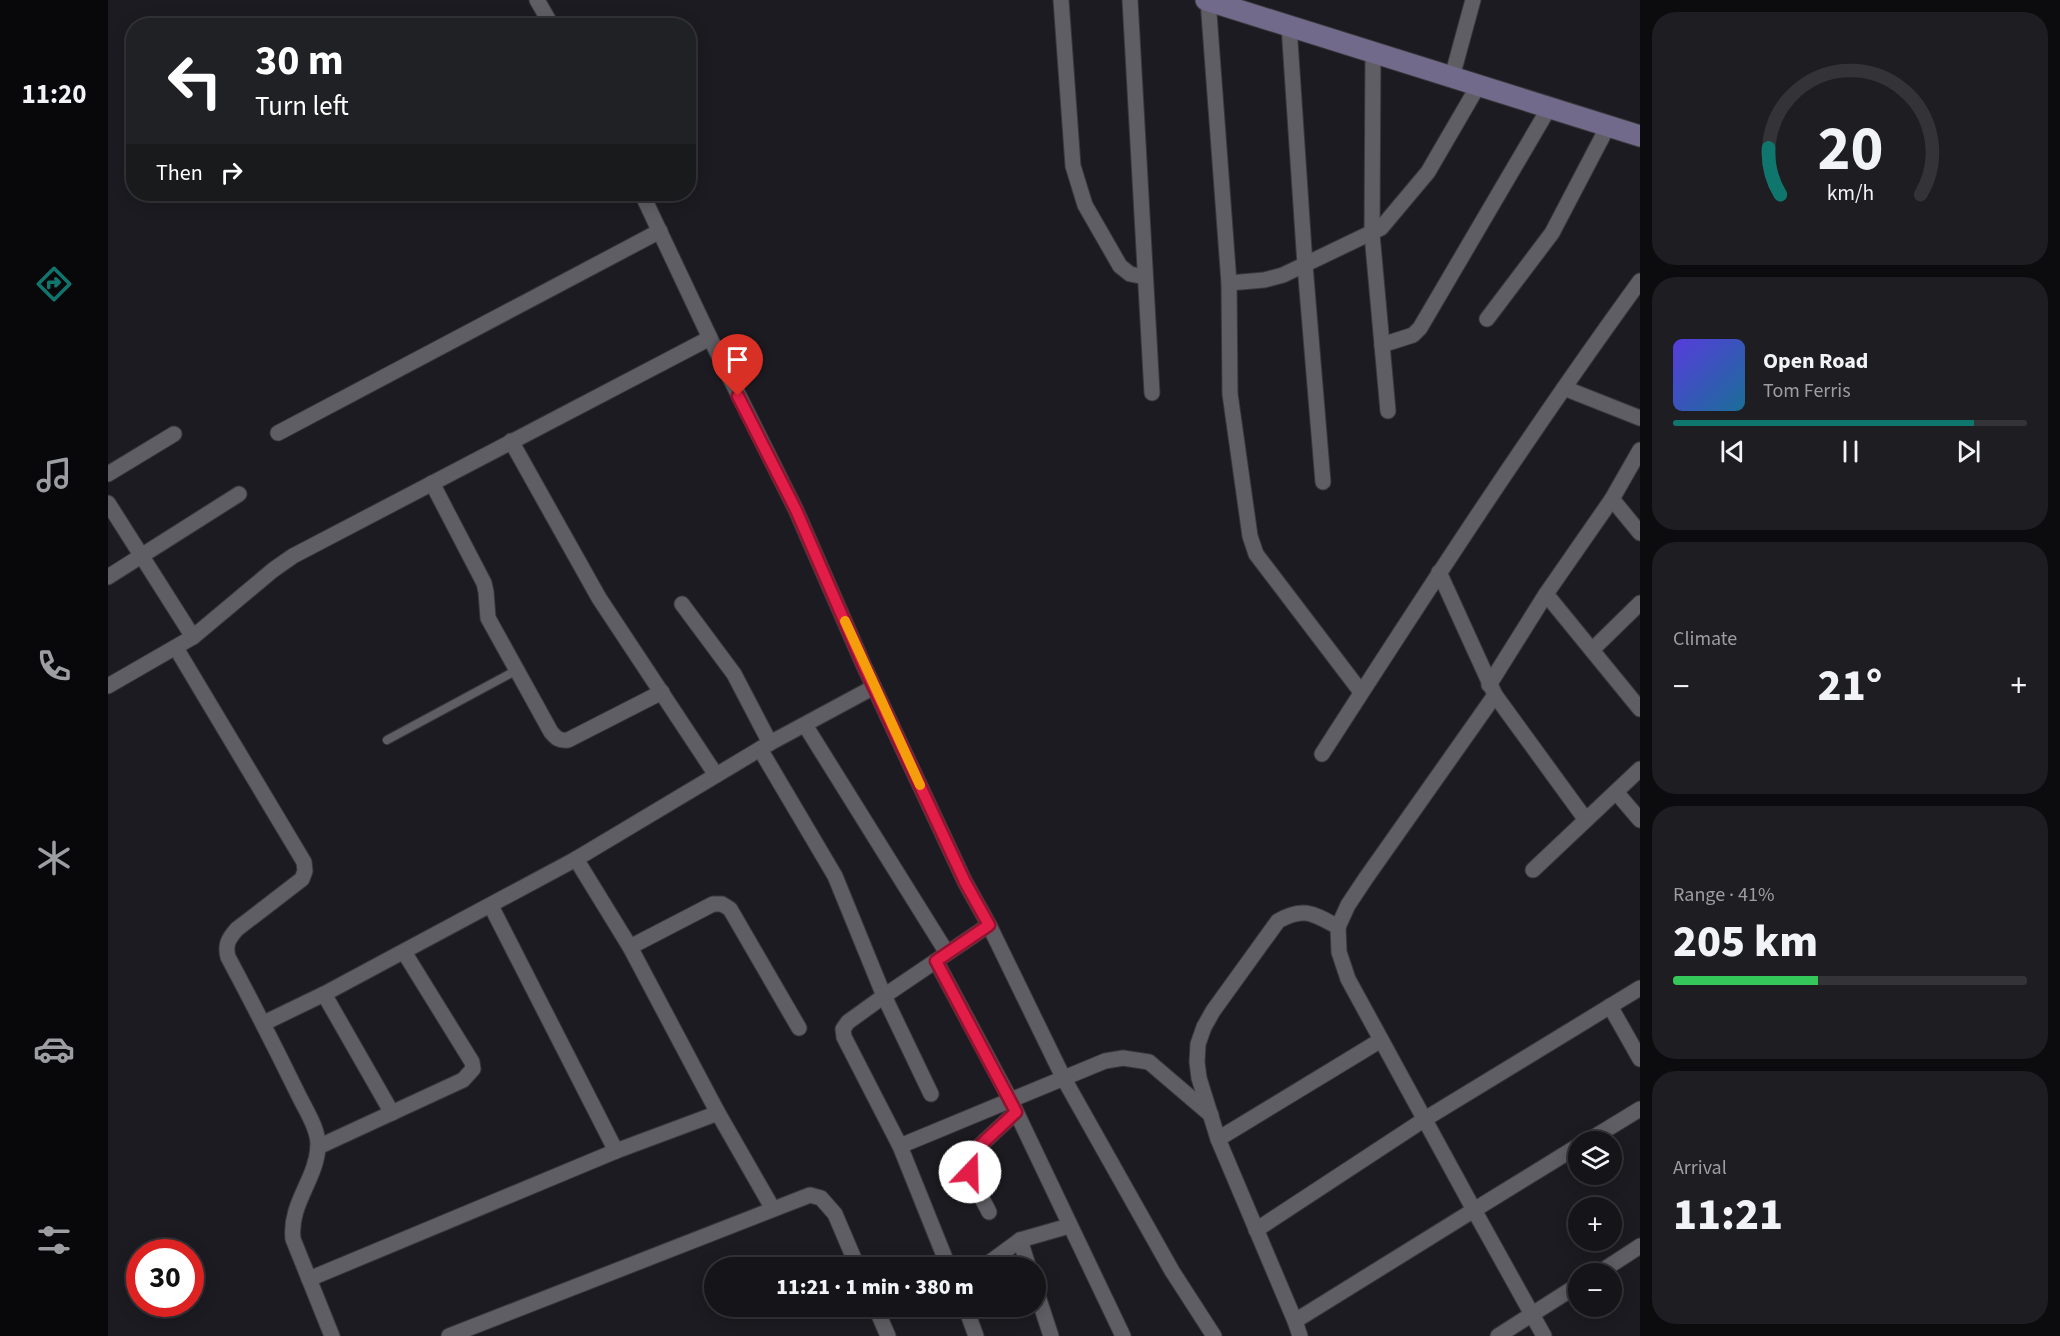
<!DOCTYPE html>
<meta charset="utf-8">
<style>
body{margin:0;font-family:"Source Sans 3",sans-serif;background:#1e1d22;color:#f1f3f6;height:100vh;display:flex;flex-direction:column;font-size:22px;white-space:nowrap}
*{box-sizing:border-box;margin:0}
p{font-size:20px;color:#9d9ea2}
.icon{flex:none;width:33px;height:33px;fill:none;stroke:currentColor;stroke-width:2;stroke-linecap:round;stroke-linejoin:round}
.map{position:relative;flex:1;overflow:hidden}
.details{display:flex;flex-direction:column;gap:12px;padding:12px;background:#0c0b0e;width:420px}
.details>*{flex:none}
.top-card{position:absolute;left:18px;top:18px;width:570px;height:183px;border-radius:24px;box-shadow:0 3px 15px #0003,0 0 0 2px #343338;background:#202124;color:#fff;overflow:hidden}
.controls{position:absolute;left:1460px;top:1131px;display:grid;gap:12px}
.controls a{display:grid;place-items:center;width:54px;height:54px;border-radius:50%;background:#151419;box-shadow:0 3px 15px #0003,0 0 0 2px #343338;font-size:30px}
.speed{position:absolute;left:18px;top:1239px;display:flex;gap:12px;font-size:30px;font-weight:700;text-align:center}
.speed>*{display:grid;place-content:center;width:78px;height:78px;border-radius:50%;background:#151419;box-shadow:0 3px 15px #0003,0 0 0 2px #343338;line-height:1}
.speed .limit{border:9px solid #d22;background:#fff;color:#111}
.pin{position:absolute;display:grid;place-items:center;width:51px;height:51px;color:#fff;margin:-62px -26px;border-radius:50% 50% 50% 0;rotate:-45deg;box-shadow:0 0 6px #0007}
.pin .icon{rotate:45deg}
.me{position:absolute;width:66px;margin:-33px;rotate:21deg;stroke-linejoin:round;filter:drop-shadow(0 0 4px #0008)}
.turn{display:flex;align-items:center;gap:21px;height:126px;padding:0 30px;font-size:27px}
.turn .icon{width:78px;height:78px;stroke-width:2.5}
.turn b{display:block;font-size:42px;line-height:51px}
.then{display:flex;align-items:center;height:57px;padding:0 30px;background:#0003;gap:12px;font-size:22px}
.big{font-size:45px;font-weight:800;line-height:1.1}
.details .widget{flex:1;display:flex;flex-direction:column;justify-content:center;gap:9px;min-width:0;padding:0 21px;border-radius:24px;background:#1e1d22}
.details .dial{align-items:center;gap:0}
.dial svg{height:156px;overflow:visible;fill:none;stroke:#343338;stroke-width:7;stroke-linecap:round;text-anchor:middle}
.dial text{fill:#f1f3f6;stroke:none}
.song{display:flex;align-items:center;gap:18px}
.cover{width:72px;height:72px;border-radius:9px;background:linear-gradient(135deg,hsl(250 70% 55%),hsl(200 70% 35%))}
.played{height:6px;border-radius:3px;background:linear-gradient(90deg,#0f766e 85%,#343338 85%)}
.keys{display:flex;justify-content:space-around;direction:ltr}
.heat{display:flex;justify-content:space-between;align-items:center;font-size:33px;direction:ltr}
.charge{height:9px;border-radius:4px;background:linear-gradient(90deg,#34c759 41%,#343338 0)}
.trip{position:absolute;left:596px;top:1257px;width:342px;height:60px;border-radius:30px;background:#151419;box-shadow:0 3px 15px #0003,0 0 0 2px #343338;font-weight:800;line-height:60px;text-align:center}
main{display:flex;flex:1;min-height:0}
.tab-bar{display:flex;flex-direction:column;width:108px;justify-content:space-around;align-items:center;background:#08080a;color:#9d9ea2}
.tab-bar .icon{width:42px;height:42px}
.tab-bar .active{color:#0f766e}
.tab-bar b{font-size:27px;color:#f1f3f6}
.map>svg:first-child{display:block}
</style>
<main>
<nav class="tab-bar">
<b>11:20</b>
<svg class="icon active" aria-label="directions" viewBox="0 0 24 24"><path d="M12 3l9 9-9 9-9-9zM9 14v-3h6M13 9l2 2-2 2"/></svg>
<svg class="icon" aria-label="music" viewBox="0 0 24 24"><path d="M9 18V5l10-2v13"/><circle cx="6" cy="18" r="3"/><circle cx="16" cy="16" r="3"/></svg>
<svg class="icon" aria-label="phone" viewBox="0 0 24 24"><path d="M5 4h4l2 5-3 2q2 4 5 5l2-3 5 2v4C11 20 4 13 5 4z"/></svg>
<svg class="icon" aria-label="climate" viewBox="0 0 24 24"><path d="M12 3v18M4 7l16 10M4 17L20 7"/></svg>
<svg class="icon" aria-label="car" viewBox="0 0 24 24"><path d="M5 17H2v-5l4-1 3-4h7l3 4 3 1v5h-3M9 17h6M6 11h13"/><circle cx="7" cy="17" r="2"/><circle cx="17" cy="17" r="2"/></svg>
<svg class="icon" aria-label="filters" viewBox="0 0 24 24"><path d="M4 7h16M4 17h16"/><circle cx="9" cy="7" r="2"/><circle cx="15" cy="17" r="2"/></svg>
</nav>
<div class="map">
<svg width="1532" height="1336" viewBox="0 0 1532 1336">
<rect width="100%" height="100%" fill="#1c1b21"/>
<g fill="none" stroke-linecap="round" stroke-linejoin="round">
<g stroke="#39393c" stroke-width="10">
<polyline id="service" points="279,740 409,670"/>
</g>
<g stroke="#39393c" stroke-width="17">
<g id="minor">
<polyline points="429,0 444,26"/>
<polyline points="953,0 965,166 977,205 1012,266 1022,274 1037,277"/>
<polyline points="1022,0 1044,393"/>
<polyline points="1100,0 1121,283 1122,394 1142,536 1148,554 1253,692"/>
<polyline points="1181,26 1197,265 1215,482"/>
<polyline points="1265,52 1264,234 1280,411"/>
<polyline points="1344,77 1365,0"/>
<polyline points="534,194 602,338 688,510 756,666 857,882 881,925 956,1079 1064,1271 1106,1336"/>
<polyline points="1121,283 1156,280 1175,275 1273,228 1320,172 1370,86"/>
<polyline points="1379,319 1444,233 1500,126"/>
<polyline points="1274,345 1305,335 1312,328 1441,108"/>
<polyline points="1456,388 1532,418"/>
<polyline points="170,433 552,231"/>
<polyline points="403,441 491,598 608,775"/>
<polyline points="0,474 66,434"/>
<path d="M324,483L376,583L378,592L380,618L443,732C448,738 451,741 460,740L554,692"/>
<polyline points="1504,499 1532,533"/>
<polyline points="0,503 85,637"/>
<polyline points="0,577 131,494"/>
<polyline points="1438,594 1532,709"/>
<polyline points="574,604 626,674 662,743"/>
<path d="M68,648L196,862L197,871L194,879L129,929C120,939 117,945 120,957C144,1002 167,1047 189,1092C197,1109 211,1129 210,1147C208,1180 181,1204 185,1239L224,1336"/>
<polyline points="1484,650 1532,603"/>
<polyline points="1381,685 1438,594 1504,499 1532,450"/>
<polyline points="0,686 85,637 165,570 185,556 602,338"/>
<polyline points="1387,695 1478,820"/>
<polyline points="697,725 839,953"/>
<polyline points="652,749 727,876 776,996 823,1094"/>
<path d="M1214,754C1317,594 1420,435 1532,281"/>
<polyline points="1508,792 1532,820"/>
<polyline points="468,859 522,947 610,1113 665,1209"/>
<polyline points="1425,870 1532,769"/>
<polyline points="383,906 508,1151"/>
<polyline points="522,947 605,904 614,904 622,909 691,1028"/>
<polyline points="828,961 903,1101 1015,1336"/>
<polyline points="216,994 284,1113"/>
<polyline points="1502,1006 1532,1059"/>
<polyline points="156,1023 216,994 468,859 662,743 766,687"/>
<polyline points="1110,1139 1273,1040"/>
<polyline points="1478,1142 1532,1109"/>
<polyline points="792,1146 997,1061 1015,1058 1041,1062 1103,1115"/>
<polyline points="210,1147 355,1080 365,1069 364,1062 296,952"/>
<path d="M881,1212C873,1195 856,1173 863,1154L908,1112"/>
<polyline points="1148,1230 1317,1119 1532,988"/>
<polyline points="912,1240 921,1268"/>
<polyline points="841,1268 792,1146 736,1037 735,1029 740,1022 776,996 881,925"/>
<polyline points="874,1268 912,1240 961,1226"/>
<polyline points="1489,1274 1532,1246"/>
<polyline points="201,1279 508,1151 610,1113"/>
<polyline points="927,1287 943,1336"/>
<polyline points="767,1306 780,1336"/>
<polyline points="857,1306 868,1336"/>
<polyline points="1187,1321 1366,1210 1240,979 1231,952 1230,927"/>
<polyline points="341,1336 702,1195 713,1198 727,1214 750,1268"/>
<path d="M1192,1336L1187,1321L1110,1139L1091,1078L1089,1062L1090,1044L1096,1027L1105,1011L1170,921C1196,906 1206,914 1230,927L1240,905L1258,878L1387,695L1331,572"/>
<polyline points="1390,1336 1470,1285"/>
<polyline points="1436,1336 1366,1210 1470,1146"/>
</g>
</g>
<g stroke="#39393c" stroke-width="23">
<polyline id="secondary" points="1098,0 1532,136"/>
</g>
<use href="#service" stroke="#5f5e64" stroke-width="8"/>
<use href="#minor" stroke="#5f5e64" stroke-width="15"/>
<use href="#secondary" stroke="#726a8a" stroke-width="21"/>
</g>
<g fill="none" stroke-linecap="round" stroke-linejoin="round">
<g stroke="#92132f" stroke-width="15">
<polyline id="route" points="630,396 688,510 756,666 857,882 881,925 828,961 908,1112 863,1154 861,1160 862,1172"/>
</g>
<use href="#route" stroke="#e11d48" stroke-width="10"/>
<polyline stroke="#f59e0b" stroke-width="10" points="737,621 812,785"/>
</g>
</svg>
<div class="controls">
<a><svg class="icon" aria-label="layers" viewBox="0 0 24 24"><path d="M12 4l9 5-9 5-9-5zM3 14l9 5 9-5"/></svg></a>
<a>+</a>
<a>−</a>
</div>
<div class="speed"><div class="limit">30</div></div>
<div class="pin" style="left:630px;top:396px;background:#d93025"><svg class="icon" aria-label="arrive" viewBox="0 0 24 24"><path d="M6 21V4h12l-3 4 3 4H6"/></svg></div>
<svg class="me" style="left:862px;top:1172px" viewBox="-20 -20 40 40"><circle r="19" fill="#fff"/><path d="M0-13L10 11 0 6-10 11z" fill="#e11d48"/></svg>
<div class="trip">11:21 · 1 min · 380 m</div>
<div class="top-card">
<div class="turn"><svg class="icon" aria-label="left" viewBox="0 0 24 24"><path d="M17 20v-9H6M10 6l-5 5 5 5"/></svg><div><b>30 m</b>Turn left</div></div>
<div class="then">Then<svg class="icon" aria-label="right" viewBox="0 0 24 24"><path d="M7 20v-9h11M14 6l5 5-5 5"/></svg></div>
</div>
</div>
<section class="details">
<div class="widget dial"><svg viewBox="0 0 100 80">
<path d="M14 69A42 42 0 1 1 86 69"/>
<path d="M14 69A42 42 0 0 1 8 45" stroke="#0f766e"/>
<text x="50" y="56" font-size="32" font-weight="700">20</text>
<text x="50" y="72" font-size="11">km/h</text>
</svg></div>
<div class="widget">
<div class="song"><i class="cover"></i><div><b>Open Road</b><p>Tom Ferris</p></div></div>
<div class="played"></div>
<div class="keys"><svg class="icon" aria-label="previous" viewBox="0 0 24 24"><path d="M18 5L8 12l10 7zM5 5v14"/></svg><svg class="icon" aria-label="pause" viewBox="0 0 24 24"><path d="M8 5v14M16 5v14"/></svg><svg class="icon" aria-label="next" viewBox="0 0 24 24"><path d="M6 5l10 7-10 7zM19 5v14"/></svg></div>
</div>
<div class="widget"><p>Climate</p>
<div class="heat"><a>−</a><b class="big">21°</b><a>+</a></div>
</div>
<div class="widget"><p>Range · 41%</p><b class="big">205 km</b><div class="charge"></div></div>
<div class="widget"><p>Arrival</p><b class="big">11:21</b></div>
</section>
</main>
